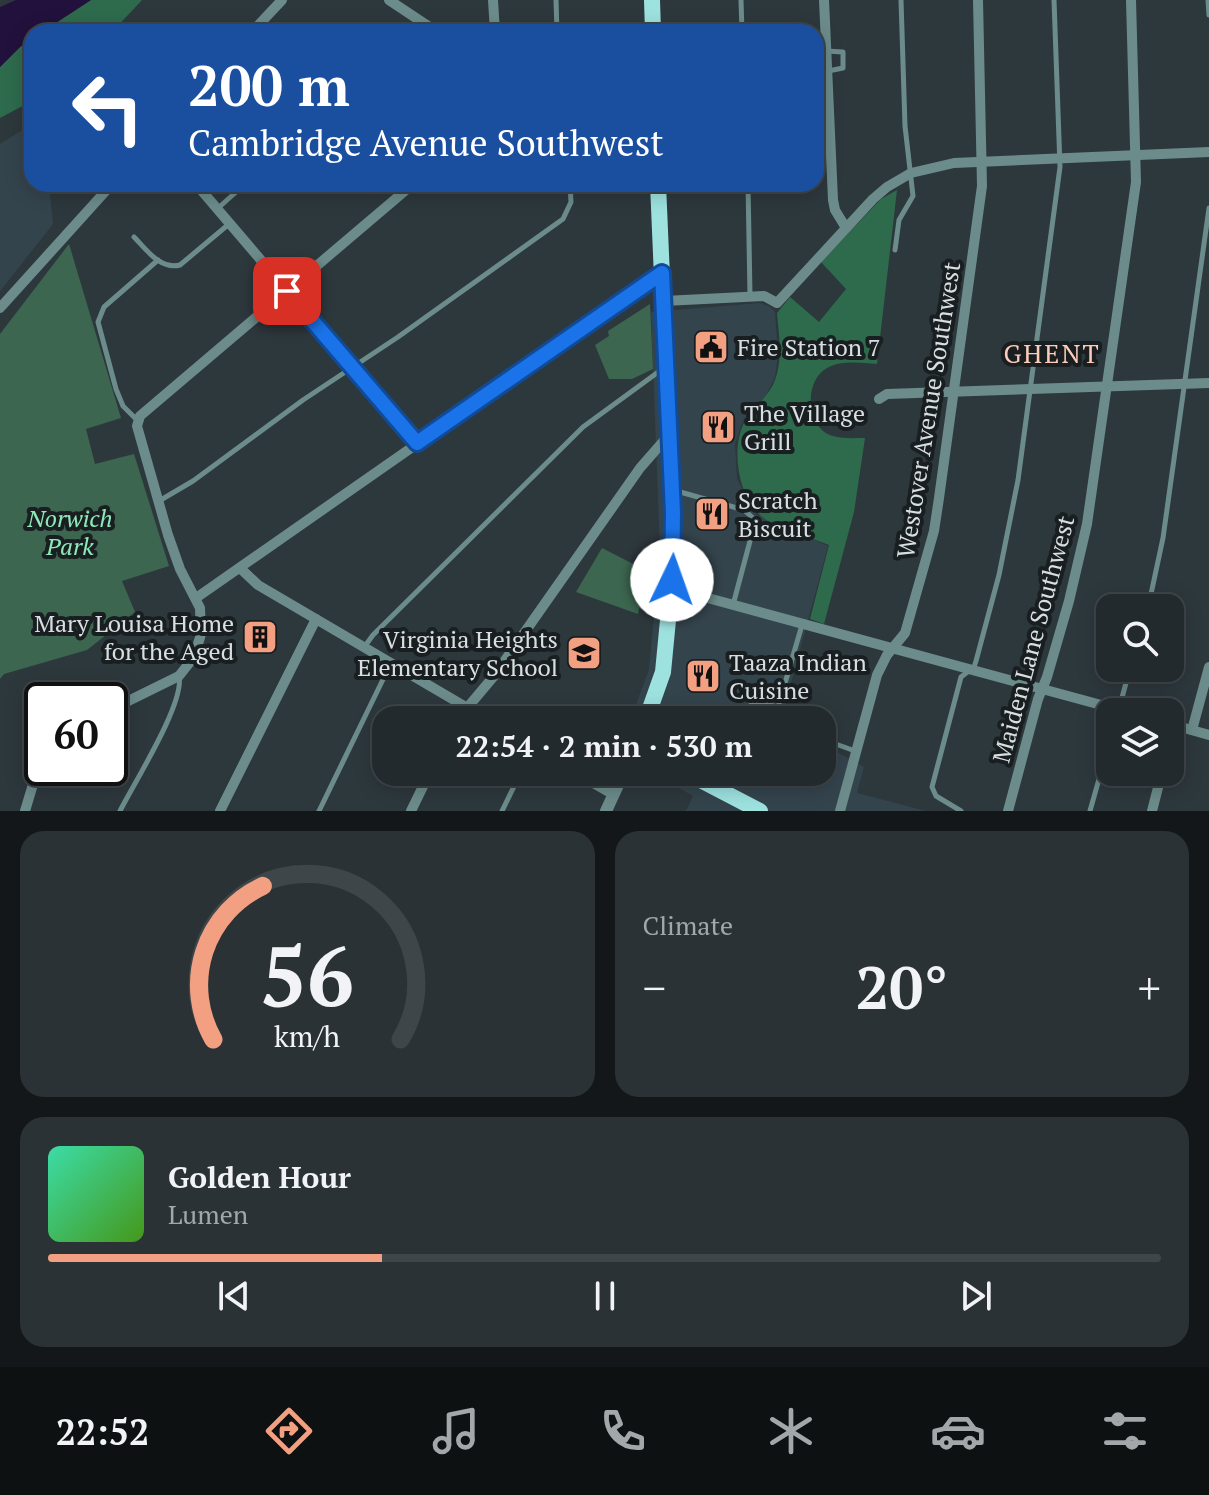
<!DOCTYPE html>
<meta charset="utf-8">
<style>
body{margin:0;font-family:"PT Serif",serif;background:#2a3236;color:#f1f3f6;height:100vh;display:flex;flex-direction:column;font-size:30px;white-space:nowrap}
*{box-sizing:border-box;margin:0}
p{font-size:26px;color:#a2a7aa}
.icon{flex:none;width:44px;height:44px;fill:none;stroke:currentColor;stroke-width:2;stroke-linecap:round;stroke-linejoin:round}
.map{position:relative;height:811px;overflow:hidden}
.sheet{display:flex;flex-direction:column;gap:20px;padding:20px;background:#131719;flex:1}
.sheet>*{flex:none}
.hud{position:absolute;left:24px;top:24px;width:800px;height:168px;border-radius:24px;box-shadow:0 4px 20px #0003,0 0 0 2px #3f464a;background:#1a4fa0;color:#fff;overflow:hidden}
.fabs{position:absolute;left:1096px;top:594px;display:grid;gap:16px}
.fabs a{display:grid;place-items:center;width:88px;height:88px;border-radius:16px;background:#222a2e;box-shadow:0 4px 20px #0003,0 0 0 2px #3f464a;font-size:40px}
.speed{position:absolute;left:24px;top:682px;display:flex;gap:16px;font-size:40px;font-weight:700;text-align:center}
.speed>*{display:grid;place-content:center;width:104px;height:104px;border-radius:50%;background:#222a2e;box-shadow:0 4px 20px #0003,0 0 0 2px #3f464a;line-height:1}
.speed .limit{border:4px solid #111;border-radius:12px;background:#fff;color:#111}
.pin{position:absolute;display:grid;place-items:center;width:68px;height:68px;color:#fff;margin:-34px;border-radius:16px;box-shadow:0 4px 12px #0006}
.me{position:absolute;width:88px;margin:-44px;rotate:3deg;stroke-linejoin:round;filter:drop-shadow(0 0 6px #0008)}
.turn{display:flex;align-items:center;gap:28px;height:168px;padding:0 32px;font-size:36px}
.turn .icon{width:104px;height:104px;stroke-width:2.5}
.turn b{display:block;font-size:56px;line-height:68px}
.big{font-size:60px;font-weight:700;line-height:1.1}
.sheet .card{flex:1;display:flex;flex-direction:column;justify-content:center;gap:12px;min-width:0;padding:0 28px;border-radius:24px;background:#2a3236}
.sheet .dial{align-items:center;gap:0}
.dial svg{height:208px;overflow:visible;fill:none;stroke:#3f464a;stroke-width:7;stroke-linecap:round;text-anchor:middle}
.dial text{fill:#f1f3f6;stroke:none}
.song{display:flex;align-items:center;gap:24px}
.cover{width:96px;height:96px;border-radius:12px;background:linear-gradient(135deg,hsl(160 70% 55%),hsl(100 70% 35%))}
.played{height:8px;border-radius:4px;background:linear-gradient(90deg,#f2a081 30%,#3f464a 30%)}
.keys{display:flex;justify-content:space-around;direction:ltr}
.heat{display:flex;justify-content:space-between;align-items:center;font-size:44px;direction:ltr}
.sheet .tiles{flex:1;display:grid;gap:20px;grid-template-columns:1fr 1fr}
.card:last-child{grid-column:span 2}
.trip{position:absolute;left:372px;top:706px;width:464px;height:80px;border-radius:24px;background:#222a2e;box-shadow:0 4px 20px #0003,0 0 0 2px #3f464a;font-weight:700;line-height:80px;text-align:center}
.tabs{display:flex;height:128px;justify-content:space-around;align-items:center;background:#0e1112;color:#a2a7aa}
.tabs .icon{width:56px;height:56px}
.tabs .current{color:#f2a081}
.tabs b{font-size:36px;color:#f1f3f6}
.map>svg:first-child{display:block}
</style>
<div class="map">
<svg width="1209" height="811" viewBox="0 0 1209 811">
<rect width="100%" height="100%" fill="#2d383d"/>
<g fill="#34444d">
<polygon points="32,124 32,184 49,184 53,224 0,291 0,144"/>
<polygon points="760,303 769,306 775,312 778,355 775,377 766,395 743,420 735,444 737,479 757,515 828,546 781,720 630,720 649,670 660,551 651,312"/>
<polygon points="822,744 864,767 857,793 926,811 686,811 693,796 650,772 822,772"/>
</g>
<g fill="#3c6650">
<polygon points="69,244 121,418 86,429 95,464 134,454 169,566 122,581 135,612 87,650 4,674 0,679 0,334"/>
<polygon points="650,304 653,369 632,379 609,379 595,345 609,336 608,331"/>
<polygon points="602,548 647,571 638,614 576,592"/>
</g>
<g fill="#2e6b4d">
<polygon points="91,0 142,0 112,32 42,32"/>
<polygon points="32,39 32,101 0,118 0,67 20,47"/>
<path d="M897,190L877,364C861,363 842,360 827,368C803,381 806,429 833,436C842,439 855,438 865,438L854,512L824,624L810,619L829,545C810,537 776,529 761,516C739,498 731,451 743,425C750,408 768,399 775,380C783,359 779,335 777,313L790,297L819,322L846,289L821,262L881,199Z"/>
</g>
<polygon fill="#22113c" points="16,0 91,0 42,32 32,32 32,39 20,47 0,67 0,7"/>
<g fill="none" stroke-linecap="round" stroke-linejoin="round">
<g stroke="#6c8c8b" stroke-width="5">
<polyline points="556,0 557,32"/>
<polyline points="741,0 742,32"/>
<polyline points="1208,0 1209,15"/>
<polyline points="826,51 843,52 843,68 828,71"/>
<polyline points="748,184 750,295"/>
<polyline points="217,209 245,184"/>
<path d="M134,237C147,250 160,270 180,265L229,224"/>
<polyline points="895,250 899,220 913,196 905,126 901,0"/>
<polyline points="137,420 123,406 116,389 98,322 104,307 158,260"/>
<polyline points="673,490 744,510 753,518 754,526 733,605"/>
<polyline points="159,501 193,481 303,400 398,337 563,219 571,202 570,184"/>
<polyline points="1148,608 1163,538 1209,208"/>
<polyline points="365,646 373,635 583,427 661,370"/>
<polyline points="1119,709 1130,668"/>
<polyline points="747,720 752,701 778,707"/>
<polyline points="792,720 778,707 802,625"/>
<polyline points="822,739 855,751"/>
<polyline points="729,789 733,772"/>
<path d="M120,811C134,783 185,703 179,676"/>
<polyline points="319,811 390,665"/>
<polyline points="502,811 521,772"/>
<polyline points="961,811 936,796 932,787 961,677 974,667 976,661 999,575 1018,480 1060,167 1054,0"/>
<polyline points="1090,811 1110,740"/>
</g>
<g stroke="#6c8c8b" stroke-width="10">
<polyline points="389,0 437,32"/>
<polyline points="493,0 495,32"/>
<polyline points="824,0 833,200 835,210 846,228"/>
<polyline points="252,32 282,0"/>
<polyline points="196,184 417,443"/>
<polyline points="664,301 764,296 777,303 873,199 887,187 911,173 954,163 1209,152"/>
<polyline points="0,308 112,184"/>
<polyline points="879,399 887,394 1209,383"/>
<polyline points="240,568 258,585 488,720"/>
<polyline points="671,588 1127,712"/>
<polyline points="196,598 662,273"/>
<polyline points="110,710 179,676 194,657 201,634 200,608 180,569 168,535 137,426 140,416 413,184"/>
<polyline points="457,720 494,676 640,468 668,436"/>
<polyline points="1170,724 1209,735"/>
<polyline points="1192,730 1209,667"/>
<polyline points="1170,744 1175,725"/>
<polyline points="574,772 614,795"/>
<polyline points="25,811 34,781 42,766"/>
<polyline points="220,811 316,619"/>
<polyline points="411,811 430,772"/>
<polyline points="840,811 877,675 887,655 905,633 934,531 939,498 982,186 978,0"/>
<polyline points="1008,811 1038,699 1047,677 1069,601 1087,524 1136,182 1131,0"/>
<polyline points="1152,811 1162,772"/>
</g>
<polyline stroke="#6c8c8b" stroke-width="12" points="606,811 624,772"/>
<g stroke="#9ee2e0" stroke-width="16">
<polyline points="652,0 653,32"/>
<polyline points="646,720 663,672 674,558 658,184"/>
<polyline points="685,772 760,811"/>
</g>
</g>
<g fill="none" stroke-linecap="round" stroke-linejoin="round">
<g stroke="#114b97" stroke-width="20">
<polyline id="route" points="287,291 417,443 662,273 673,513 672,580"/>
</g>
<use href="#route" stroke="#1a73e8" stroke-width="14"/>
</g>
<defs>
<g id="civic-square" transform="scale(1.8)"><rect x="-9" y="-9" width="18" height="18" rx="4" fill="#f2a081" stroke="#191e20"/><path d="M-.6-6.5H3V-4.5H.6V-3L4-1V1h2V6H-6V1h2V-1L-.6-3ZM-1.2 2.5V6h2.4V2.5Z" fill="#111"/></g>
<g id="restaurant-square" transform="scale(1.8)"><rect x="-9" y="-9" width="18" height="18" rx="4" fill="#f2a081" stroke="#191e20"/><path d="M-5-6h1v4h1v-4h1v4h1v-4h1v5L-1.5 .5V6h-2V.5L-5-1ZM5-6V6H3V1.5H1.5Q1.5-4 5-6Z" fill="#111"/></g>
<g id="building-square" transform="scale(1.8)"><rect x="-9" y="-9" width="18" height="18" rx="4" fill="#f2a081" stroke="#191e20"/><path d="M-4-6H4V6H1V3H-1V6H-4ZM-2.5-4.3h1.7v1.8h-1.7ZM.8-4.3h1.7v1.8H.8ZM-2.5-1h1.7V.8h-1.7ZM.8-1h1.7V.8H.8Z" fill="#111"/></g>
<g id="school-square" transform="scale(1.8)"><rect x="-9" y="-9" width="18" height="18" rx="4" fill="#f2a081" stroke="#191e20"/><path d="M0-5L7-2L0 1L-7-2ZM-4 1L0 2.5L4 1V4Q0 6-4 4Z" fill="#111"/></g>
</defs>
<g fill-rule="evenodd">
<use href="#civic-square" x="711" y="347"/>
<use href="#restaurant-square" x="718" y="427"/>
<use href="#restaurant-square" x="712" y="514"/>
<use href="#building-square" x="260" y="637"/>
<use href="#school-square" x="584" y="653"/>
<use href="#restaurant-square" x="703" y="676"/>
</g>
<g text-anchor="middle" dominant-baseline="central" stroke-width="8" stroke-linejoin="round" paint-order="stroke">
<g font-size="24" fill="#d8dfe2" stroke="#191e20" text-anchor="start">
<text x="737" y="347">Fire Station 7</text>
<text x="744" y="413">The Village<tspan x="744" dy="28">Grill</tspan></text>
<text x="738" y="500">Scratch<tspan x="738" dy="28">Biscuit</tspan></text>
<text x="234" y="623" text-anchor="end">Mary Louisa Home<tspan x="234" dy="28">for the Aged</tspan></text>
<text x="558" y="639" text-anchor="end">Virginia Heights<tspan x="558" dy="28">Elementary School</tspan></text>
<text x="729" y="662">Taaza Indian<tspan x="729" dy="28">Cuisine</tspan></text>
</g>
<g font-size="24" fill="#d8dfe2" stroke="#191e20">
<text transform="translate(928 410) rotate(-81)">Westover Avenue Southwest</text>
<text transform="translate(1033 639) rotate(-75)">Maiden Lane Southwest</text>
</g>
<g font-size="24" font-style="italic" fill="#8ee8b9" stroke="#191e20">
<text x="70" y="518">Norwich<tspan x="70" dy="28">Park</tspan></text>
</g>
<g font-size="26" letter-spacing="2" fill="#fcccba" stroke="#191e20">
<text x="1052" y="353">GHENT</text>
</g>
</g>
</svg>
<div class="fabs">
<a><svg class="icon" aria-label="search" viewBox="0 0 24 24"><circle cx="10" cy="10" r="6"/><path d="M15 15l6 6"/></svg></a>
<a><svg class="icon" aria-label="layers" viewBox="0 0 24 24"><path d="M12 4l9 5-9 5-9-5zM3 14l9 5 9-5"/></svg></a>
</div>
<div class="speed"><div class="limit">60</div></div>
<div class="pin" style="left:287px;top:291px;background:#d93025"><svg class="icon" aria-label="arrive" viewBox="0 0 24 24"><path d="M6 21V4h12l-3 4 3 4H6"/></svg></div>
<svg class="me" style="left:672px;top:580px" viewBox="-20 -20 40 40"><circle r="19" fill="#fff"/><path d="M0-13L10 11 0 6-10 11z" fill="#1a73e8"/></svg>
<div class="trip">22:54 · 2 min · 530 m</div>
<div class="hud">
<div class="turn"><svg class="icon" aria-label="left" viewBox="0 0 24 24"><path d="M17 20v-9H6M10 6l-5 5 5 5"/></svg><div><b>200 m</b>Cambridge Avenue Southwest</div></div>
</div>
</div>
<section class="sheet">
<div class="tiles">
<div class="card dial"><svg viewBox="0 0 100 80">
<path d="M14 69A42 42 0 1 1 86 69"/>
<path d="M14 69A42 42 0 0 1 33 10" stroke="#f2a081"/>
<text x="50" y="56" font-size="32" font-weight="700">56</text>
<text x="50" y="72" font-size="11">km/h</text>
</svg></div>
<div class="card"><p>Climate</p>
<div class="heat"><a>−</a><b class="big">20°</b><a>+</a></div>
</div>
<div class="card">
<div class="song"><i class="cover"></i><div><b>Golden Hour</b><p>Lumen</p></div></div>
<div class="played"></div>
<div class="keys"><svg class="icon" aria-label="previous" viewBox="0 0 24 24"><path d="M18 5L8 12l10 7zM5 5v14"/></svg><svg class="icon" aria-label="pause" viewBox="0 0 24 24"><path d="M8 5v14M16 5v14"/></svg><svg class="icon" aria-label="next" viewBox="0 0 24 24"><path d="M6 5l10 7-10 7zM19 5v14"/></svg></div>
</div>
</div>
</section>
<nav class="tabs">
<b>22:52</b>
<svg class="icon current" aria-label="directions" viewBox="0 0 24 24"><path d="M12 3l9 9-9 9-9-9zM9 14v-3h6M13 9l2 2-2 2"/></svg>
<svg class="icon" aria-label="music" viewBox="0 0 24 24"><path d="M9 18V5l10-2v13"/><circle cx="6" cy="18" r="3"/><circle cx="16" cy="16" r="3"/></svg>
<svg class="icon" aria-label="phone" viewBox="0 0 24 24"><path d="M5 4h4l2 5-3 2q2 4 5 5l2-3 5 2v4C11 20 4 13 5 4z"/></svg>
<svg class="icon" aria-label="climate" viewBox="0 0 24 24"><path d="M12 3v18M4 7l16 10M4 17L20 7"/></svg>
<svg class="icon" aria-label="car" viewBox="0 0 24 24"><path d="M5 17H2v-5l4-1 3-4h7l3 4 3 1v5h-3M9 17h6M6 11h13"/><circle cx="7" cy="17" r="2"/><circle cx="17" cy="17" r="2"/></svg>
<svg class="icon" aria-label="filters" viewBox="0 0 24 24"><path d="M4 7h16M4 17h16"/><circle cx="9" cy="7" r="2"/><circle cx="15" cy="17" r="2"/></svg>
</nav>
